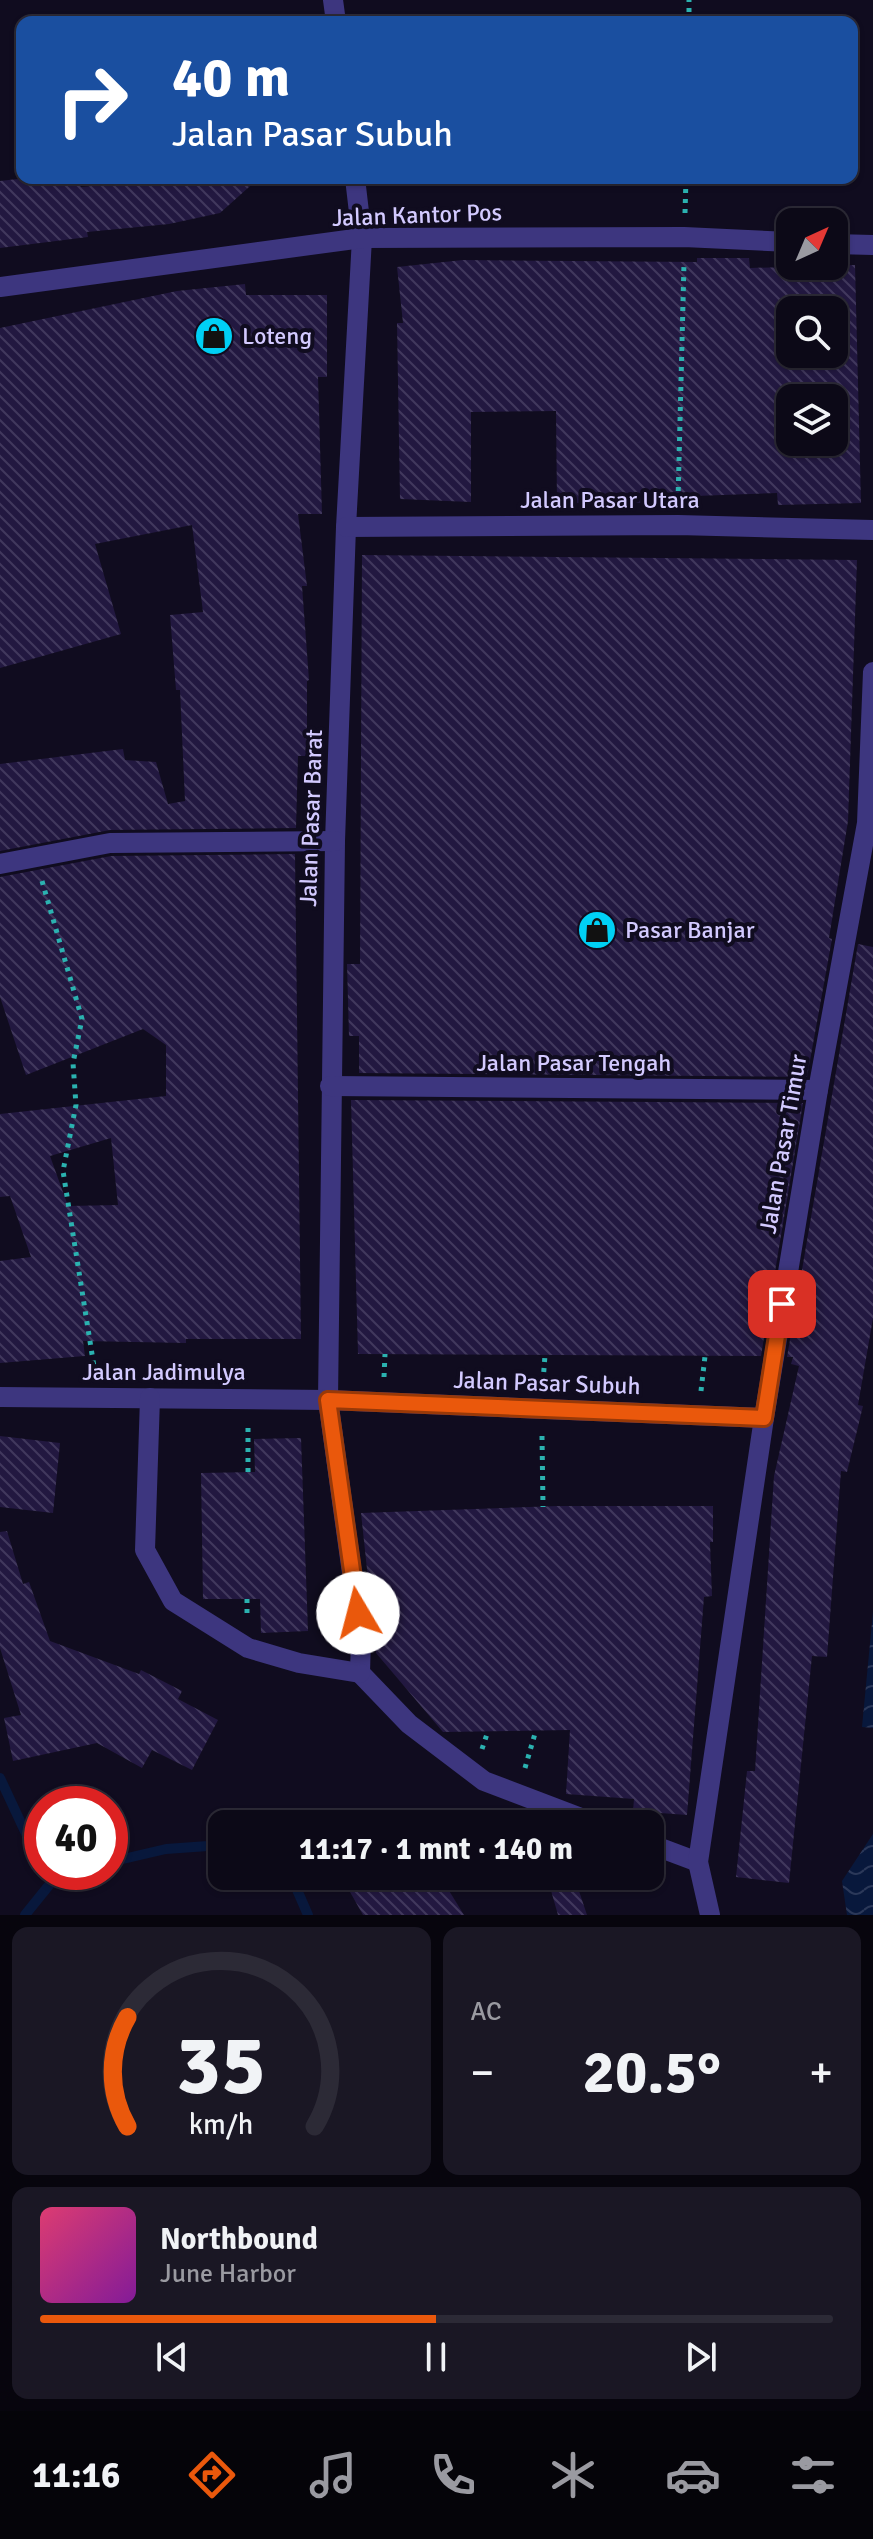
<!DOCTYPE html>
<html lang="id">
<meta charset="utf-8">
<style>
body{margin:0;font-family:Signika,sans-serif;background:#1a1724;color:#f1f3f6;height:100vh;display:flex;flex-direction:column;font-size:30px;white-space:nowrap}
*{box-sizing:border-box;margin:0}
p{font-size:26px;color:#9a9aa1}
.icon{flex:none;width:44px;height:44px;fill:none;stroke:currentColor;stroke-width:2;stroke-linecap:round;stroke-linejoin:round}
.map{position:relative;height:1915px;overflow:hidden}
.sheet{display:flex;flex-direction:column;gap:12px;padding:12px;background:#07050d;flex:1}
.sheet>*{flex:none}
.guide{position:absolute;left:16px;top:16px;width:842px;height:168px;border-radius:16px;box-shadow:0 2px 6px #0004,0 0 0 2px #2c2a36;background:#1a4fa0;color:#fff;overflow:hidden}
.needle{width:52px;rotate:44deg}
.buttons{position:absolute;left:776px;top:208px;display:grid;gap:16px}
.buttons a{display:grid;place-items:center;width:72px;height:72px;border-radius:16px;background:#0c0917;box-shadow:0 2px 6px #0004,0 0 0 2px #2c2a36;font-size:40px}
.speed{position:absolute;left:24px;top:1786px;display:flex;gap:16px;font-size:40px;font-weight:700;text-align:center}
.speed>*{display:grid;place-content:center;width:104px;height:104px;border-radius:50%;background:#0c0917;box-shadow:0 2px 6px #0004,0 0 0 2px #2c2a36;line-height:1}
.speed .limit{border:12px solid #d22;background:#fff;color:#111}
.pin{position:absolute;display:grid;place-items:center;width:68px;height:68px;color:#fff;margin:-34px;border-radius:16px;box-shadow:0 4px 12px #0006}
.me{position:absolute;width:88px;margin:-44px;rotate:352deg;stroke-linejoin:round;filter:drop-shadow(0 0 6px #0008)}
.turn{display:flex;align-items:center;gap:28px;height:168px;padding:0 24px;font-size:36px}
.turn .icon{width:104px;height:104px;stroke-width:2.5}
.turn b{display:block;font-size:56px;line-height:68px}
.big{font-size:60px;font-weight:700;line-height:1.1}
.sheet .widget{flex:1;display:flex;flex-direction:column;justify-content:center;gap:12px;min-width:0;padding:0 28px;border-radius:16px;background:#1a1724}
.sheet .dial{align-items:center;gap:0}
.dial svg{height:208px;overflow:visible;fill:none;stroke:#2c2a36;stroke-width:7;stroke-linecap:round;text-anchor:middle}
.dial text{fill:#f1f3f6;stroke:none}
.song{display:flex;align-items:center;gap:24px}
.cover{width:96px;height:96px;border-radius:12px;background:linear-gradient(135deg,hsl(340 70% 55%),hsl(290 70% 35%))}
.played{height:8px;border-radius:4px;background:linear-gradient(90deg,#ea580c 50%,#2c2a36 50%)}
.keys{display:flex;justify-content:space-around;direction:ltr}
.heat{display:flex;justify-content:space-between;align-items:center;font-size:44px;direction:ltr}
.sheet .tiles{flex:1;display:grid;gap:12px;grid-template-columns:1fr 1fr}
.widget:last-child{grid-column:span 2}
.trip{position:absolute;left:208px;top:1810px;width:456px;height:80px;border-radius:16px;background:#0c0917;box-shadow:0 2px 6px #0004,0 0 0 2px #2c2a36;font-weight:700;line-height:80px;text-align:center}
.dock{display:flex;height:128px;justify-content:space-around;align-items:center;background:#050409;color:#9a9aa1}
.dock .icon{width:56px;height:56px}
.dock .selected{color:#ea580c}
.dock b{font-size:36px;color:#f1f3f6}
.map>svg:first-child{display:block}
</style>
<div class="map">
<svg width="873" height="1915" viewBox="0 0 873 1915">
<defs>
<pattern id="water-waves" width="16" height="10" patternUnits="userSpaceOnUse" patternTransform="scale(2)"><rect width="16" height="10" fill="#08183c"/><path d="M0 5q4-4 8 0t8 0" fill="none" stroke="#2b3859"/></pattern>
<pattern id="building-back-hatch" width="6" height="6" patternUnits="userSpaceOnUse" patternTransform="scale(2)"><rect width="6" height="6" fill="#221840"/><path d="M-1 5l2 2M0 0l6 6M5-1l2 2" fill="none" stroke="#41385d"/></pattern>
</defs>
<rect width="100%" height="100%" fill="#100c1f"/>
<g fill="url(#water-waves)">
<polygon points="873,1612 873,1728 862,1727"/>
<polygon points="873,1834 873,1915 847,1915 842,1881"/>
</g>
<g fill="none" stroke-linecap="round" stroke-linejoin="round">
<g stroke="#08183c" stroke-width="10">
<polyline points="0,1778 42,1868"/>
<polyline points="110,1862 166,1849 222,1845"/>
<polyline points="291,1876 308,1915"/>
<polyline points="25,1915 50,1884 79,1872"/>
</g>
</g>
<g fill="url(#building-back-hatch)" fill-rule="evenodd">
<polygon points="26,178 80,178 81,187 174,178 259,178 220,213 169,224 87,232 88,237 0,248 0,181"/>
<path d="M697,258H749L750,268L855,265L861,503L778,505L777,493L668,497L669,503H557L556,411L471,412V502L400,499L397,323H403L397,267L463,260L697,262ZM790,310H834V354H790ZM790,398H834V442H790Z"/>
<polygon points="245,284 246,295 327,295 327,377 318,377 322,514 298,514 307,586 302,586 309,680 307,681 307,756 298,756 296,828 110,830 0,851 0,764 123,749 125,760 156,762 168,804 185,801 180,690 176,690 170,615 203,612 192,525 95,544 121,634 0,668 0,328 177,291"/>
<polygon points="362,555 857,560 848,821 829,938 832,939 807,1077 359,1073 359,1036 349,1036 347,964 360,964"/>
<path d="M295,854L301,1339H186V1343L83,1341L85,1356L0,1363V1261L31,1257L10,1196L0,1197V1114L166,1096V1045L143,1029L26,1075L0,997V877L111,856ZM111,1138L118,1205L68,1206L50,1156Z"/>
<polygon points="858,944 873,947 873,1318 858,1405 863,1406 847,1472 841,1471 827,1657 812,1656 789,1883 736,1877 747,1771 755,1771 774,1476 799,1366 791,1364 793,1357 787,1357"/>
<polygon points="351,1100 803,1103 761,1356 358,1354"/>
<polygon points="0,1436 60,1443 53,1513 0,1507"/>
<polygon points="301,1438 308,1631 261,1633 260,1599 203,1599 201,1473 255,1472 254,1439"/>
<polygon points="557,1506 713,1506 713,1542 710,1542 712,1596 704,1597 687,1815 633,1811 634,1799 566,1794 570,1730 443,1732 376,1653 361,1513"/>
<polygon points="7,1531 23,1584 29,1582 50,1641 139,1674 141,1670 182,1691 178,1699 218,1720 192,1770 152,1750 142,1768 97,1743 13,1761 4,1718 21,1715 0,1648 0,1532"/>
<polygon points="341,1876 440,1876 464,1915 363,1915"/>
<polygon points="575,1879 587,1915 558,1915 550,1887"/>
</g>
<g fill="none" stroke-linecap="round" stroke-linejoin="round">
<g stroke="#2bb2b0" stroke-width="5" stroke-dasharray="4 6" stroke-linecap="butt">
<polyline points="689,22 689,0"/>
<polyline points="685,213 686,178"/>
<polyline points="678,501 684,263"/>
<polyline points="42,881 82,1019 73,1063 76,1105 63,1171 95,1373"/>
<polyline points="384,1377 385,1354"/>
<polyline points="543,1382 545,1355"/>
<polyline points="701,1391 705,1356"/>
<polyline points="542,1436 543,1507"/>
<polyline points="248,1472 248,1425"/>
<polyline points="247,1599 247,1615"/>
<polyline points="482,1749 488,1731"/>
<polyline points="525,1768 536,1730"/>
</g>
<g stroke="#3d367f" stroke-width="20">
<polyline points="333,0 336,22"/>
<polyline points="355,178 362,238 346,527 335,841 328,1400 361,1638 360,1673 409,1724 484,1781 597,1824"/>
<polyline points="834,244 873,245"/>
<polyline points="0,287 362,238 684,237 790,242"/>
<polyline points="346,527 678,525 873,530"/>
<polyline points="0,864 110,843 335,841"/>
<polyline points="330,1086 818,1090"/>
<polyline points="0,1397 328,1400 764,1418"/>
<polyline points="150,1398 145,1550 173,1601 248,1648 299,1663 360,1673"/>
<polyline points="650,1844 698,1862"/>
<polyline points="710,1915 698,1862 764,1418 818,1090 867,823 873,672"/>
</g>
</g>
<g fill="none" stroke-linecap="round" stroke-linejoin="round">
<g stroke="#983908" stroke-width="20">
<polyline id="route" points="358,1613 328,1400 764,1418 782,1304"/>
</g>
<use href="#route" stroke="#ea580c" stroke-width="14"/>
</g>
<defs>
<g id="shop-disc" transform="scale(2)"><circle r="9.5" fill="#00d0f5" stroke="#100c1f"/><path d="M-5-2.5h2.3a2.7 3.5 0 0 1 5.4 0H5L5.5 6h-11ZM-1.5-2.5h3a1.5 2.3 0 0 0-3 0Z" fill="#111"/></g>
</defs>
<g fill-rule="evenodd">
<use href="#shop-disc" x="214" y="336"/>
<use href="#shop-disc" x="597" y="930"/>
</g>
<g text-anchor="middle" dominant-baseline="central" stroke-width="8" stroke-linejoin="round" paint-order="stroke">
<g font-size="24" fill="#d3caff" stroke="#100c1f">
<text transform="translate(417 215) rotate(-2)">Jalan Kantor Pos</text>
<text x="610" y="500">Jalan Pasar Utara</text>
<text transform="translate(311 818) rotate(-88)">Jalan Pasar Barat</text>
<text x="574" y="1063">Jalan Pasar Tengah</text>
<text transform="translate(783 1144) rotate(-80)">Jalan Pasar Timur</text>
<text x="164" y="1372">Jalan Jadimulya</text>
<text transform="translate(547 1383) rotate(2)">Jalan Pasar Subuh</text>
</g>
<g font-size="24" fill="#d3caff" stroke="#100c1f" text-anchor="start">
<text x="242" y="336">Loteng</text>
<text x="625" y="930">Pasar Banjar</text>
</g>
</g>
</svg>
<div class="buttons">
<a><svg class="needle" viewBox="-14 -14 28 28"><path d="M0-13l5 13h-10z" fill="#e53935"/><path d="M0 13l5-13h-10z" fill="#9a9aa1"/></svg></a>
<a><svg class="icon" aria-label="search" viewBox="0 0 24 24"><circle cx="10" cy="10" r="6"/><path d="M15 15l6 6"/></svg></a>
<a><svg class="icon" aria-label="layers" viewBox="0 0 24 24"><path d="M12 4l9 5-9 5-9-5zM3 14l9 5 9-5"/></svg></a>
</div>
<div class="speed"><div class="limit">40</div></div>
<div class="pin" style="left:782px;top:1304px;background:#d93025"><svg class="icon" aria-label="arrive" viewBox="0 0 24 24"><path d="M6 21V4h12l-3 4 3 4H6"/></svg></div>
<svg class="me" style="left:358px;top:1613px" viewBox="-20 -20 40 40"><circle r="19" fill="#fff"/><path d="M0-13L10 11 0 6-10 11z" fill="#ea580c"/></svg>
<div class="trip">11:17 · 1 mnt · 140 m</div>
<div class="guide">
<div class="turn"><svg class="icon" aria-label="right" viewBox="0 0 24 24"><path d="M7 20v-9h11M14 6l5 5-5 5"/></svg><div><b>40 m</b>Jalan Pasar Subuh</div></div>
</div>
</div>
<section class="sheet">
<div class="tiles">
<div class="widget dial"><svg viewBox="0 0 100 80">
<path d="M14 69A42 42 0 1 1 86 69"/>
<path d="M14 69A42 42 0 0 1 14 27" stroke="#ea580c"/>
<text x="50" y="56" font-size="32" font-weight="700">35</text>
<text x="50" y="72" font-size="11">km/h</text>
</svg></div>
<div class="widget"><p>AC</p>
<div class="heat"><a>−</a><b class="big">20.5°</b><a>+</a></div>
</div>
<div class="widget">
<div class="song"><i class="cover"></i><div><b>Northbound</b><p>June Harbor</p></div></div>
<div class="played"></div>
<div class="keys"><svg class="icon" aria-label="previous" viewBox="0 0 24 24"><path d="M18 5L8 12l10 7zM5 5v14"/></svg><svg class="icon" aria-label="pause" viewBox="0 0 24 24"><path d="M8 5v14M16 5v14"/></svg><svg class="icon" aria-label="next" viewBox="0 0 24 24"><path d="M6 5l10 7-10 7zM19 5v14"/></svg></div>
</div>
</div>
</section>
<nav class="dock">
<b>11:16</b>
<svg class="icon selected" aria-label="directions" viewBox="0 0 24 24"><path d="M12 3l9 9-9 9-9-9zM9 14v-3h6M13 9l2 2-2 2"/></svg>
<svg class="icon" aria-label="music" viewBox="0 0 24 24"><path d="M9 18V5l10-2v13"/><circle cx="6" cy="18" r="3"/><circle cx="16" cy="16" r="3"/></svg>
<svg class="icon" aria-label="phone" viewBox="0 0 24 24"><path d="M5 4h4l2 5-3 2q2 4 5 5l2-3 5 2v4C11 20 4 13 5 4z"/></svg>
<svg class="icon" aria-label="climate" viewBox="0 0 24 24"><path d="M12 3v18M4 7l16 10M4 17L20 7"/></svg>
<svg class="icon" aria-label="car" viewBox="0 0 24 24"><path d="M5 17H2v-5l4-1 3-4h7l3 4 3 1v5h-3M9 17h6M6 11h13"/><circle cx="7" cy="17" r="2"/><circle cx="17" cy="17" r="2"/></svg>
<svg class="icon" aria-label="filters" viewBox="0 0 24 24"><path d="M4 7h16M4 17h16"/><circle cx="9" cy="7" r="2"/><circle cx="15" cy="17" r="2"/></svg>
</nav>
